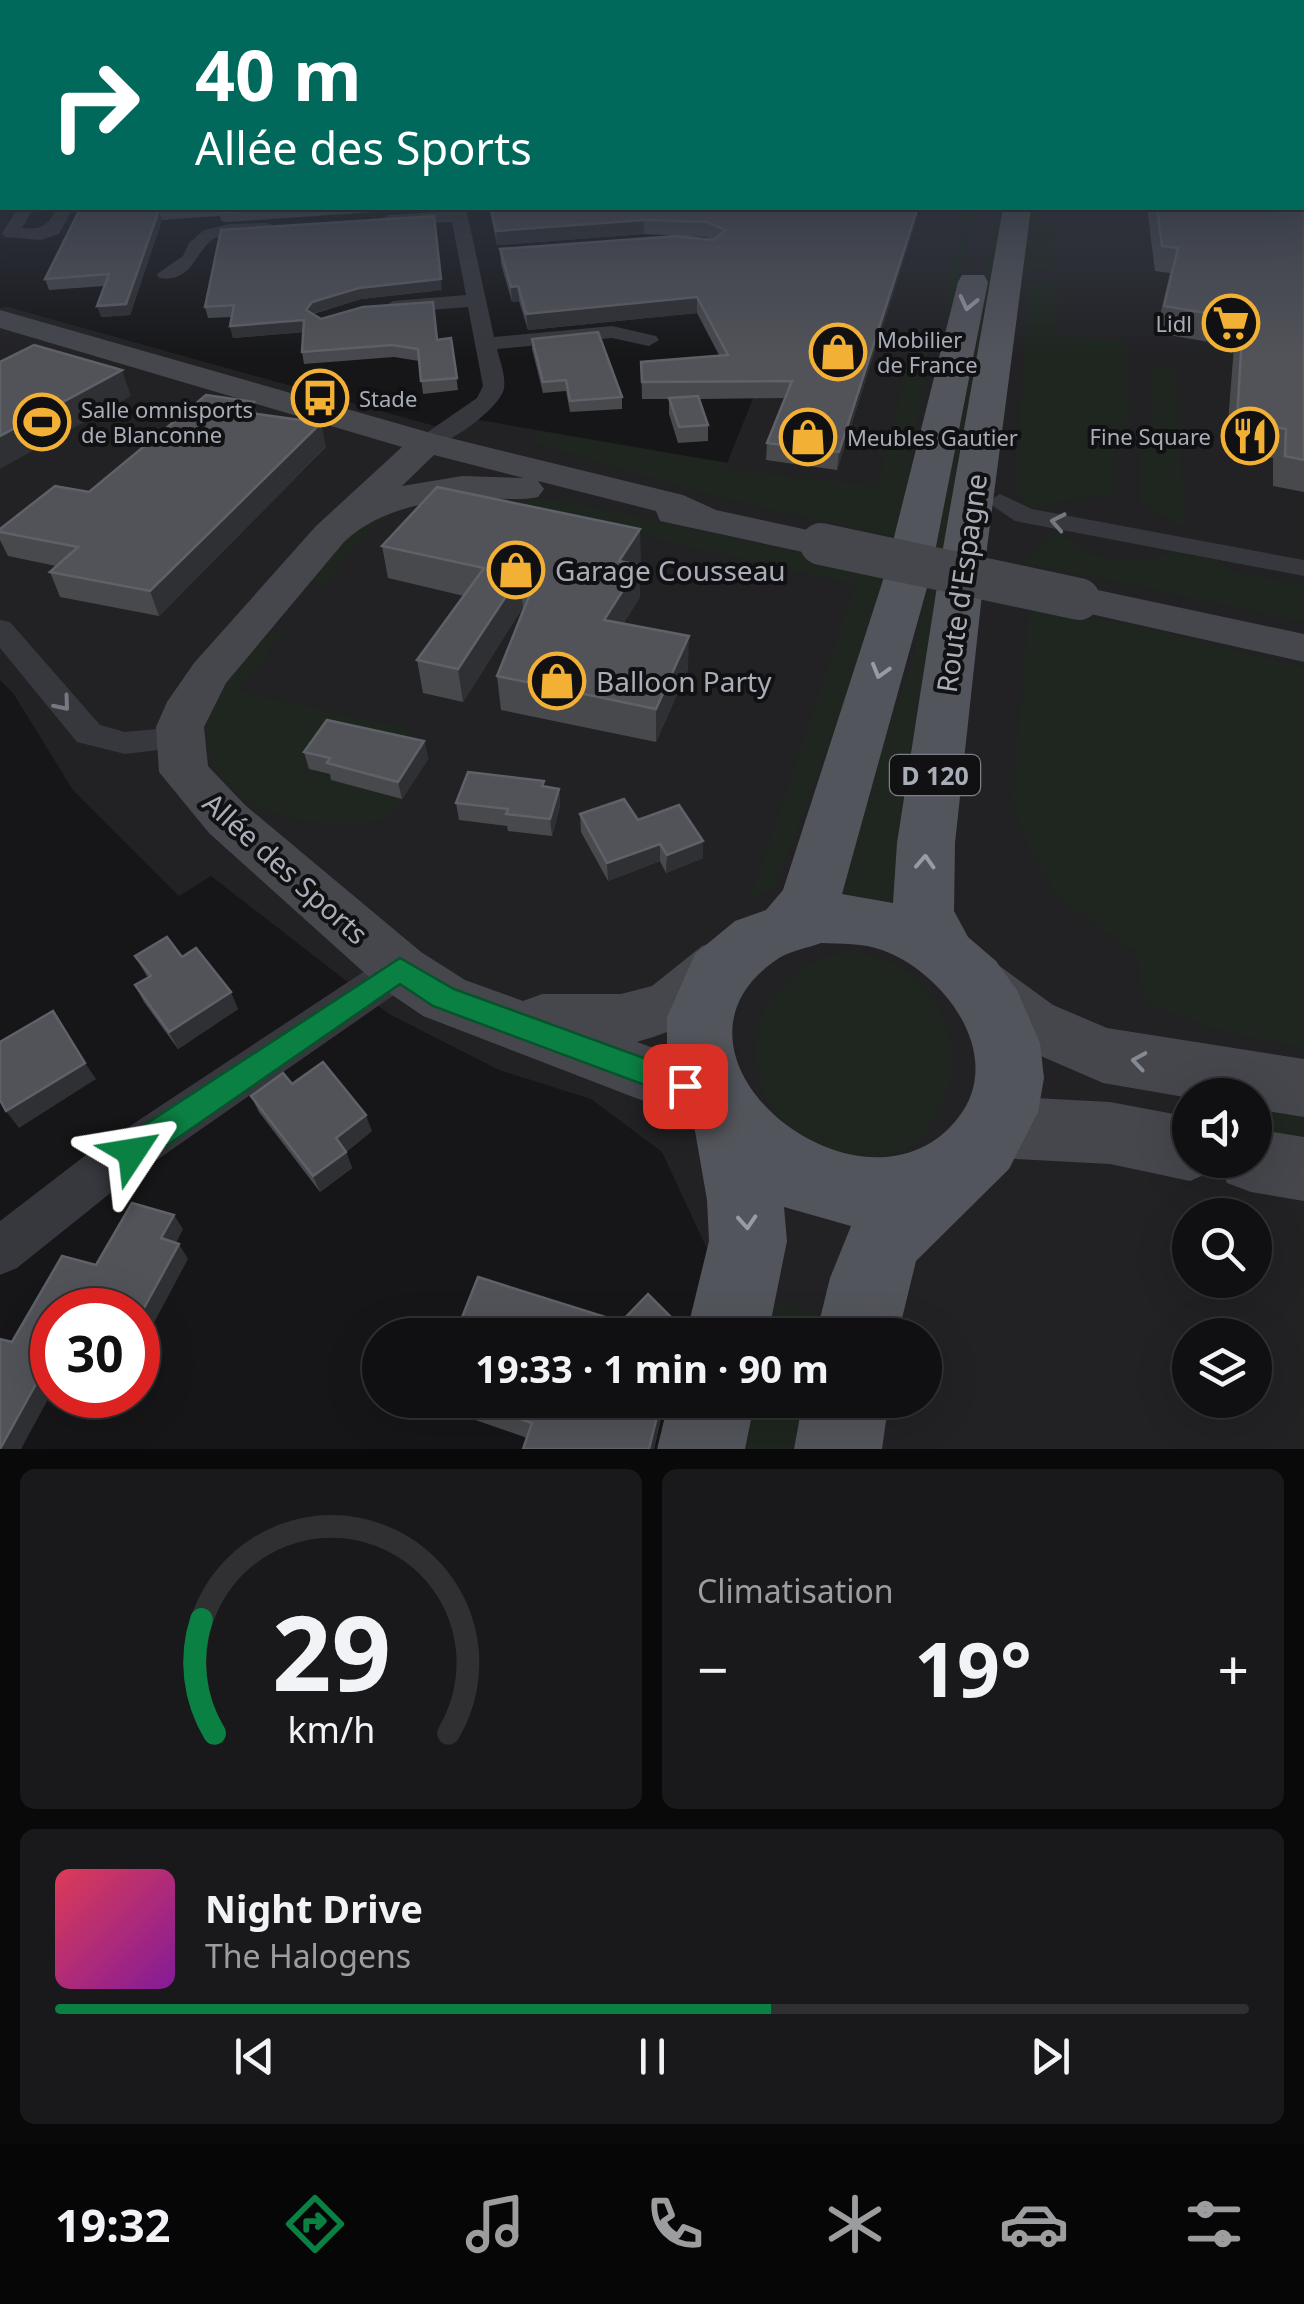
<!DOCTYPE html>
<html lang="fr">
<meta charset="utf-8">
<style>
body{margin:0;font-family:"Noto Sans",sans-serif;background:#19191b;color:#f1f3f6;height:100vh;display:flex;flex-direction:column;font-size:38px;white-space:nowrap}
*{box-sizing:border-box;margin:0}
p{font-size:32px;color:#9c9d9f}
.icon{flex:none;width:55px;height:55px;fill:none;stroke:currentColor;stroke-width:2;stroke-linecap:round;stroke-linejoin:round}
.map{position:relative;height:1449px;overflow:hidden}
.panel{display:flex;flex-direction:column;gap:20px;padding:20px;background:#09090a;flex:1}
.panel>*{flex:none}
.banner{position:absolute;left:0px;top:0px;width:1305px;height:210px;box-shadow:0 10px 40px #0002,0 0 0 2px #303032;background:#00695c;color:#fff;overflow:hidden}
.fabs{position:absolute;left:1172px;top:1078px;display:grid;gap:20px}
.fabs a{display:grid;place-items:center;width:100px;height:100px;border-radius:50%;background:#101012;box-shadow:0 10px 40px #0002,0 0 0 2px #303032;font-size:50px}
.speed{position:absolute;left:30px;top:1288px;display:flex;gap:20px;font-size:50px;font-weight:700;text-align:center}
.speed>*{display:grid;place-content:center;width:130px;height:130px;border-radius:50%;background:#101012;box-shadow:0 10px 40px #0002,0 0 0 2px #303032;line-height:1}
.speed .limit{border:15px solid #d22;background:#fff;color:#111}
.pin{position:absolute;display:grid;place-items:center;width:85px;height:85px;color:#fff;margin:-42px;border-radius:20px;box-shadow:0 5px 15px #0006}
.me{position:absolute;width:110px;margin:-55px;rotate:57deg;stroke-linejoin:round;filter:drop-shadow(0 0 8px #0008)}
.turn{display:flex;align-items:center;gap:35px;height:210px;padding:0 30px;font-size:45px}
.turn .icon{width:130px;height:130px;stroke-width:2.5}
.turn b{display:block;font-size:70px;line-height:85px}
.big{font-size:75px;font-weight:700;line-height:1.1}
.panel .tile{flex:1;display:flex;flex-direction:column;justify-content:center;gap:15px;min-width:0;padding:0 35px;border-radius:15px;background:#19191b}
.panel .dial{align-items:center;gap:0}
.dial svg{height:260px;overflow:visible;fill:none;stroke:#303032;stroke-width:7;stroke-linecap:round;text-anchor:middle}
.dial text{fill:#f1f3f6;stroke:none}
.song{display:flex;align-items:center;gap:30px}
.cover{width:120px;height:120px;border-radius:15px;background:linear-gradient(135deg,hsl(350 70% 55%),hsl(290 70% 35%))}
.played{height:10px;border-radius:5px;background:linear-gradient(90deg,#0b8043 60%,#303032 60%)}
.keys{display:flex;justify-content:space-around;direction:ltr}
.heat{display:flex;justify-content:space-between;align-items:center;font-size:55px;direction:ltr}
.panel .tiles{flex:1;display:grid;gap:20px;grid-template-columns:1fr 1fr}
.tile:last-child{grid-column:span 2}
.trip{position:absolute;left:362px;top:1318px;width:580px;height:100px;border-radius:50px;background:#101012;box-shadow:0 10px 40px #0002,0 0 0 2px #303032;font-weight:700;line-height:100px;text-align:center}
.tab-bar{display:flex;height:160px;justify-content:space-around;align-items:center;background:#060607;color:#9c9d9f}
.tab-bar .icon{width:70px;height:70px}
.tab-bar .on{color:#0b8043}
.tab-bar b{font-size:45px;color:#f1f3f6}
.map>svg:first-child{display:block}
</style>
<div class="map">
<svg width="1304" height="1449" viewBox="0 0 1304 1449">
<rect width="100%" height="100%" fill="#161618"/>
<path fill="#222225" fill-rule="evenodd" d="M1304,177V1449H668L681,1400H925V1335H696L707,1249L662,1152L591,1099L499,1070L389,1014L211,876L179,896L73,790L13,693L0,680V308L8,307L449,430L468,418L727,463L830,208H1302ZM1190,1095H1255V1160H1190ZM1190,1215H1255V1280H1190ZM1190,1335H1255V1400H1190Z"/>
<g fill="#1e261f">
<polygon points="957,208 977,208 948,322 947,283 962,221"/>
<polygon points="998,208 1005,208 898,904 838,892 873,768 912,663"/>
<polygon points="1028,208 1041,208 1039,225 1054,226 1054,268 1017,273"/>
<polygon points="1049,281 1058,283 1056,334 1126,342 1129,414 1114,454 1114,497 1074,499 1031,509 1015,489 1028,288 1032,283"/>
<polygon points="921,335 930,343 900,538 728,500 531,442 539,431 727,463 725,469 877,486 905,374 889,371 914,363"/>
<polygon points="1152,367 1175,370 1185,528 1141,504 1141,448 1153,414"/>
<path d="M455,492L535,497L599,508L894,574L781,872L774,886L749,902L855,585L494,501C397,492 380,516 322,586L310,579C353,527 385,497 455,492Z"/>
<polygon points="1058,532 1095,556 1145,561 1171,552 1216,559 1233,571 1304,585 1304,622 1022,562"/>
<polygon points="1029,605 1150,629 1304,668 1304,1048 1213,1029 1145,1003 1135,951 1090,922 1055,892 1029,847 1012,804"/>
<path d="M288,627L237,691L410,729L396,751L309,768L370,792L402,799C398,804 392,813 387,817C371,826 343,824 326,823C245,819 168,764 227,681C249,651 251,639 288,627Z"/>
<path d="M857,952C874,956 891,960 906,970C937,992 958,1041 951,1078C950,1087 943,1098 940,1106C934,1122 924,1140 908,1148C899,1153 882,1156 872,1158C849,1161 833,1154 815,1143C804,1137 790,1131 783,1122C724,1055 766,955 857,952Z"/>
<polygon points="1255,1102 1304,1110 1304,1142 1255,1134"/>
<polygon points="768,1302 826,1316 822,1335 761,1335"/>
<polygon points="749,1400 809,1400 800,1449 739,1449"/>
</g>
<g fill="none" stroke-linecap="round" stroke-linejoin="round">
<g fill="#37383d" fill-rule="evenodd">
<path d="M18,208H34L22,228C44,230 47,225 57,208H73L59,234L41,240L5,237L2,233Z"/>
<path d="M450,208H466L494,337L612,326L656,336L659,340L649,346L612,338L497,349C500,361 506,377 504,388C501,409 439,453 419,448L415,443L419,438L477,398L483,386L468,307L393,313L383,307L393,301L466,295L452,222L389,225L380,220L389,215L450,211Z"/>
<path d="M266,223L272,224V232C254,235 232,229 215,238C195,249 193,284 159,278L157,274L183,256L189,243L204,230L230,224Z"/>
<polygon points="1000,494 1032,509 1304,560 1304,576 1015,521 987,502"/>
<polygon points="0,620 10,622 100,725 125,732 179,727 191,730 195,738 191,746 125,754 77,742 0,648"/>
<polygon points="400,952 414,957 420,969 414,981 118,1187 17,1268 0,1275 0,1221 86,1155 386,957"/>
</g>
<g fill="#45474d" fill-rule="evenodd">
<path d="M0,310L438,435L683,495L716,510L835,536L841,544L835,552L821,556L660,521L656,511L538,481L544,489L538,497C520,501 502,498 483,498C435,498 378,509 344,542L226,683L204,727L208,766L245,805L421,952L465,980L523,1001L542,994H621L652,986L702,946L723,939L744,946L752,963C730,1008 683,1029 637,1042L734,1077L743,1098L734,1119L711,1127L423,1016L379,986L209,833L159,772L156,727L167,702L194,663L316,526L402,447L0,328ZM434,455L524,478L462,476L402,486Z"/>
<polygon points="1079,586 1304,634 1304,662 1064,608 1058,599 1064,590"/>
<polygon points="980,960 1001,967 1053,1005 1107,1028 1304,1059 1304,1117 1255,1109 1255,1095 1190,1098 1103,1083 1011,1043 959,1003 950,985 959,967"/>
<polygon points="998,1096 1110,1102 1190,1117 1190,1160 1255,1160 1255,1129 1304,1137 1304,1201 1251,1192 1227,1183 1218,1161 1213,1171 1190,1181 1110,1164 998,1158 975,1149 965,1127 975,1105"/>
</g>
<g fill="#53555c" fill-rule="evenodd">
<path d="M1003,208H1031L987,548L955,843L954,911L968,937L996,961L1017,990L1040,1043L1044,1078L1038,1112L1009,1169L916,1261L898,1335H816L830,1278L851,1226L784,1207L787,1241L768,1335H686L709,1241L707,1200L695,1131L667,1064V1017L695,954L735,921L766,910L783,890L884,577L958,282L962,275H984L988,282L930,577L842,894L893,903L897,843L943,548ZM821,943C841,944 863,943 882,950C944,972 1007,1056 958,1118C864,1238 634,1054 779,958C790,951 808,948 821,943Z"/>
<polygon points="669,1400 755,1400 745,1449 657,1449"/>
<polygon points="803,1400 889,1400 882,1449 794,1449"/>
</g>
<polyline stroke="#45474d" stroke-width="42" points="821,544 1079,599"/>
</g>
<g fill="#47494d">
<polygon points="1304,158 1304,492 1273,486 1273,458 1226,449 1234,346 1156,333 1170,273 1155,271 1147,208 1302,208"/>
<polygon points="85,208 433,208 228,222 221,221 220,216 162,220 130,315 101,317 104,286 49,290 45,279"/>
<polygon points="489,208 915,208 914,209 917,210 915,224 837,470 766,460 767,443 786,398 699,399 708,425 708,441 678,443 669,414 669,399 642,399 641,362 719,355 697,313 528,330 519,301 512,302 501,264 500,249 714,240 706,237 644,234 497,245"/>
<polygon points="442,290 361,299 313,314 321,319 438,339 451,338 458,390 423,394 419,361 394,357 304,364 302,352 303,332 233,338 230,326 232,317 208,318 205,307"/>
<polygon points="532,339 622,397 622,409 570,412 566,391 543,393 532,349"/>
<polygon points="254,402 257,414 326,447 159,616 60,597 50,572 56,566 8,556 0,540 0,529 89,492"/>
<polygon points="382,546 641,561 638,565 640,597 623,624 688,669 656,742 501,710 497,676 523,607 463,702 423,693 417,660 464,596 388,578"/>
<polygon points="424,741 428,759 402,799 331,780 330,774 309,769 304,752"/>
<polygon points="544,786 559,789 560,806 552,836 508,831 507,826 459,820 456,803"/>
<polygon points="580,814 703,841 703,858 666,873 660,861 608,881 581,832"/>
<polygon points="135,956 182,957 238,1009 178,1049 144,1002 135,985 148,978"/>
<polygon points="292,1084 372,1131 346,1152 352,1168 320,1192 259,1112 251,1096"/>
<polygon points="438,1400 665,1400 654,1449 523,1449 527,1438 441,1408"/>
</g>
<g fill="#2f3033">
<polygon points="159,210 162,220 130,315 101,317 97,306"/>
<polygon points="917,210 915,224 837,470 839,452"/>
<polygon points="434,216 442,290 361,299 314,313 308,322 306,310 312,302"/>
<polygon points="644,220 644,234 497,245 496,231"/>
<polygon points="518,286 519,301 512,302 511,287"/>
<polygon points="697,297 697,313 528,330 526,314"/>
<polygon points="304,320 307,332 233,338 230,326"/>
<polygon points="122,370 131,396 0,469 0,436"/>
<polygon points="254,402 260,425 243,412"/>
<polygon points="321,423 326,447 159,616 150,591"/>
<polygon points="640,529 641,561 620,593 619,561"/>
<polygon points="639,565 640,597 605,653 604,620"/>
<polygon points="520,575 523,607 463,702 458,669"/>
<polygon points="689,636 688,669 656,742 656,709"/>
<polygon points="424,741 428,759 402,799 398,782"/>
<polygon points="559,789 560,806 552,836 550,819"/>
<polygon points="703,841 703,858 666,873 667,855"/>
<polygon points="660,844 660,861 608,881 607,863"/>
<polygon points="231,992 238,1009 178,1049 169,1032"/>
<polygon points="85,1063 96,1079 19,1128 6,1111"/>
<polygon points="366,1115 372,1131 343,1154 336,1138"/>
<polygon points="346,1152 352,1168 320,1192 313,1176"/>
<polygon points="174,1215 183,1229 171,1253 161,1238"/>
<polygon points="179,1244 188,1259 141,1347 138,1343 138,1319"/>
<polygon points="52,1355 52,1392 21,1449 0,1449"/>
<polygon points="661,1400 665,1400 654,1449 649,1449"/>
</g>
<g fill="#525359" stroke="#5f6168" stroke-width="2.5">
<polygon points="0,156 2,156 2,177 0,180"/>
<polygon points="1302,158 1304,158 1304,460 1285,456 1286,429 1237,420 1243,319 1164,306 1178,248 1162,246 1157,208 1302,208"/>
<polygon points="85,208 200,208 159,210 126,304 97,306 109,274 45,279 79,211 83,211"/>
<polygon points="220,208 291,208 225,212 219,211"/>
<polygon points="491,208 912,208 911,209 917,210 839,452 767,443 792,381 642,382 641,362 728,355 697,297 526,314 518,286 511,287 500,249 677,236 713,240 726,230 707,222 644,220 496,231"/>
<polygon points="434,216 441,279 359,288 312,302 306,310 321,319 363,307 433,302 437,340 451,338 457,378 421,381 418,349 392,345 302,352 304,320 230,326 234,305 205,307 221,230"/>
<polygon points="598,332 622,397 570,401 566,380 543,382 532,339"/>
<polygon points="34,345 122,370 0,436 0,362"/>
<polygon points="206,395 254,402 243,412 321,423 150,591 50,572 78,547 0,532 0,529 55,486 89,492"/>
<polygon points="698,396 708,425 679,427 669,398"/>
<polygon points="437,487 640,529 619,561 639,565 604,620 689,636 656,709 497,676 535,582 520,575 458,669 417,660 484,568 382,546"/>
<polygon points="327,720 424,741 398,782 327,763 330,758 304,752"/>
<polygon points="468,772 544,781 542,786 559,789 550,819 506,814 508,809 456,803"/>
<polygon points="624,799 638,820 679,805 703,841 667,855 660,844 607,863 580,814"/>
<polygon points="167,937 182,957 196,948 231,992 169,1032 135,985 151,976 135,956"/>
<polygon points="53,1011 85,1063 6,1111 0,1100 0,1042"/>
<polygon points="323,1062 366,1115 336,1138 346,1152 313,1176 251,1096 283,1073 292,1084"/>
<polygon points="132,1203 174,1215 161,1238 179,1244 138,1319 138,1310 52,1310 52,1355 0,1449 0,1339 12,1342 62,1256 96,1265"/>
<polygon points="478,1277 621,1322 648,1294 683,1329 681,1335 455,1335"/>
<polygon points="466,1400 661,1400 649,1449 523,1449 532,1423"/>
</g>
<defs><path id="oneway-chevron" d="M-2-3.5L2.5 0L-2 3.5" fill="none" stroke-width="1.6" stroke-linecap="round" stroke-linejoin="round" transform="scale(2.5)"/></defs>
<g stroke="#979ba6">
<use href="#oneway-chevron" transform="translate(968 303) rotate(103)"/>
<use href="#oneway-chevron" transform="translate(880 671) rotate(106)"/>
<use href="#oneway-chevron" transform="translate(925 862) rotate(-87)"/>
<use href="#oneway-chevron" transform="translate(747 1222) rotate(86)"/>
</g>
<g stroke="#757881">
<use href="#oneway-chevron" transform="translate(1058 522) rotate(-169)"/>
<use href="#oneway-chevron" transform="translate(63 704) rotate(50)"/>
</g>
<use stroke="#858993" href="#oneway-chevron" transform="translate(1139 1061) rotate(-171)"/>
<linearGradient id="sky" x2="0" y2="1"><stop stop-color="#0c0c0d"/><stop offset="0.43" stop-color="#363c48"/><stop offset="1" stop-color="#363c48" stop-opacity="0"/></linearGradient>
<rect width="1304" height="359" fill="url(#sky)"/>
<polygon fill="#0b8043" stroke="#07532c" stroke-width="2.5" points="400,958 454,989 696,1077 700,1086 696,1096 685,1100 433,1006 400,984 143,1162 132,1167 120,1162 116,1152 120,1141"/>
<defs>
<g id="supermarket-ring" transform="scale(2.875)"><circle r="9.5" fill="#111113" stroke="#f2b134" stroke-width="1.5"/><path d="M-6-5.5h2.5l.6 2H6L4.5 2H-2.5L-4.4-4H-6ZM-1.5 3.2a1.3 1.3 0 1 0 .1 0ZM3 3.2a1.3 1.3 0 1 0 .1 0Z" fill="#f2b134"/></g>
<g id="shop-ring" transform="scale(2.875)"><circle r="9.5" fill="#111113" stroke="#f2b134" stroke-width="1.5"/><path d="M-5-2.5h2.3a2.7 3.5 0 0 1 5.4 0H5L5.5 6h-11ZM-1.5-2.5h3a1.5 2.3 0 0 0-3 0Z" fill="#f2b134"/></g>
<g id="bus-ring" transform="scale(2.875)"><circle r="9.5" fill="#111113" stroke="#f2b134" stroke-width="1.5"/><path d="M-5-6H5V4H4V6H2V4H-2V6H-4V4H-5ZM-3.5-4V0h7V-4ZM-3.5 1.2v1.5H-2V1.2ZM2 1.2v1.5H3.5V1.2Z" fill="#f2b134"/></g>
<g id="stadium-ring" transform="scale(2.875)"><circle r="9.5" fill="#111113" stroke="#f2b134" stroke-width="1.5"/><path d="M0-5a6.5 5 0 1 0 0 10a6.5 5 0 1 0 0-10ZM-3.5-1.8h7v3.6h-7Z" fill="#f2b134"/></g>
<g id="restaurant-ring" transform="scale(2.875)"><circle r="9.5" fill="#111113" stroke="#f2b134" stroke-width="1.5"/><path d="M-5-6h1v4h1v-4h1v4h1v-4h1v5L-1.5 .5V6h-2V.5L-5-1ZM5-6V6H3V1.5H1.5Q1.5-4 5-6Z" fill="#f2b134"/></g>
</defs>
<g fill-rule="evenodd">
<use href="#supermarket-ring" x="1231" y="323"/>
<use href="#shop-ring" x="838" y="352"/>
<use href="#bus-ring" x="320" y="398"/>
<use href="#stadium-ring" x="42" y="422"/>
<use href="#restaurant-ring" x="1250" y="436"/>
<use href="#shop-ring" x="808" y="437"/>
<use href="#shop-ring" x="516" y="570"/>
<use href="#shop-ring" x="557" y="681"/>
</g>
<g text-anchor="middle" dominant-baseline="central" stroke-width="8" stroke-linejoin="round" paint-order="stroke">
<g font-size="22" fill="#a8adb8" stroke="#111113" text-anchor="start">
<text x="1192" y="323" text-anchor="end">Lidl</text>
<text x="877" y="339">Mobilier<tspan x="877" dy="25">de France</tspan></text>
<text x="359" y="398">Stade</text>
<text x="81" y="409">Salle omnisports<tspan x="81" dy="25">de Blanconne</tspan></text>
<text x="1211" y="436" text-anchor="end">Fine Square</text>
<text x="847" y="437">Meubles Gautier</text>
</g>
<rect fill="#111113" stroke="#7b7e86" stroke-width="2.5" x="890" y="755" width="90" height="40" rx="8"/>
<g font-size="25" font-weight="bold" fill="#a8adb8">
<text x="935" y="775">D 120</text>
</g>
<g font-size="28" fill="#a8adb8" stroke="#111113" text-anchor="start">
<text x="555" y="570">Garage Cousseau</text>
<text x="596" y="681">Balloon Party</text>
</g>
<g font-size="28" fill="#a8adb8" stroke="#111113">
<text transform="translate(961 583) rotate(-82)">Route d'Espagne</text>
<text transform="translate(286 868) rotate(42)">Allée des Sports</text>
</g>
</g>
</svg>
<div class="fabs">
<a><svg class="icon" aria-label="sound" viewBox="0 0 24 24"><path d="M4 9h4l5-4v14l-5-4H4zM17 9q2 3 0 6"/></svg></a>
<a><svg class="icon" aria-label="search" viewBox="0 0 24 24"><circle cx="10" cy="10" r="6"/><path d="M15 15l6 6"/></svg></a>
<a><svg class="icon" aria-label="layers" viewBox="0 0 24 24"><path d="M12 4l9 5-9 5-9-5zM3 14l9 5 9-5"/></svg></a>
</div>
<div class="speed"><div class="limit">30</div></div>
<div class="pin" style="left:685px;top:1086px;background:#d93025"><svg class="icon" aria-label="arrive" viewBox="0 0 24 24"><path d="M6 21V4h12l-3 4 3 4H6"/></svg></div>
<svg class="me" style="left:132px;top:1152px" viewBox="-20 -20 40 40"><path d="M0-17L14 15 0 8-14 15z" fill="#0b8043" stroke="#fff" stroke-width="4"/></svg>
<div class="trip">19:33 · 1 min · 90 m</div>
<div class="banner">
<div class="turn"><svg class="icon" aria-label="right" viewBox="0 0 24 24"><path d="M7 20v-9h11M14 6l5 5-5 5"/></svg><div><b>40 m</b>Allée des Sports</div></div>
</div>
</div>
<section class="panel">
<div class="tiles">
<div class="tile dial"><svg viewBox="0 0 100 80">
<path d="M14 69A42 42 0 1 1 86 69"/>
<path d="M14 69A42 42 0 0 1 10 34" stroke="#0b8043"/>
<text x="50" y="56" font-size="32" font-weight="700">29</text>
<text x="50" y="72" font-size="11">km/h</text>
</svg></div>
<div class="tile"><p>Climatisation</p>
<div class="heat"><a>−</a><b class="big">19°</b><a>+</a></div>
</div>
<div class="tile">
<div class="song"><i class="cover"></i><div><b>Night Drive</b><p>The Halogens</p></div></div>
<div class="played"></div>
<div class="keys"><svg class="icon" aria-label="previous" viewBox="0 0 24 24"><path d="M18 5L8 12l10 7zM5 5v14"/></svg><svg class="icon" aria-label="pause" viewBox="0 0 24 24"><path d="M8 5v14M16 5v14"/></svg><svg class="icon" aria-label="next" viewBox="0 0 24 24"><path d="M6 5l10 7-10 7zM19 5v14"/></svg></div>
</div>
</div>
</section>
<nav class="tab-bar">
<b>19:32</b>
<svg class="icon on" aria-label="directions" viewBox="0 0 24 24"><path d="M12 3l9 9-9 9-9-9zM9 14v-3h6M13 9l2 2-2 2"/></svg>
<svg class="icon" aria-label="music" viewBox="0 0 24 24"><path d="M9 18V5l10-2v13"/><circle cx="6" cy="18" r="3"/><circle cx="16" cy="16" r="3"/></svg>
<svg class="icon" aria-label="phone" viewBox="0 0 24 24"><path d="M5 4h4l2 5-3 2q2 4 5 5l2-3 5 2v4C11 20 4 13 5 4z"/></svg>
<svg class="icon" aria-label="climate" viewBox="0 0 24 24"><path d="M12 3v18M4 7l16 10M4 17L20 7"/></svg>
<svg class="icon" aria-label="car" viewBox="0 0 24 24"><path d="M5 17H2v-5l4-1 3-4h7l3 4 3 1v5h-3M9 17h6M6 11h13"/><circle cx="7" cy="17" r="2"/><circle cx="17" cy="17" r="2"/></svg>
<svg class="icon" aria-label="filters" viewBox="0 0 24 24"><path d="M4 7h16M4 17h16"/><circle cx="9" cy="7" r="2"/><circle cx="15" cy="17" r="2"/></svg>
</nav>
